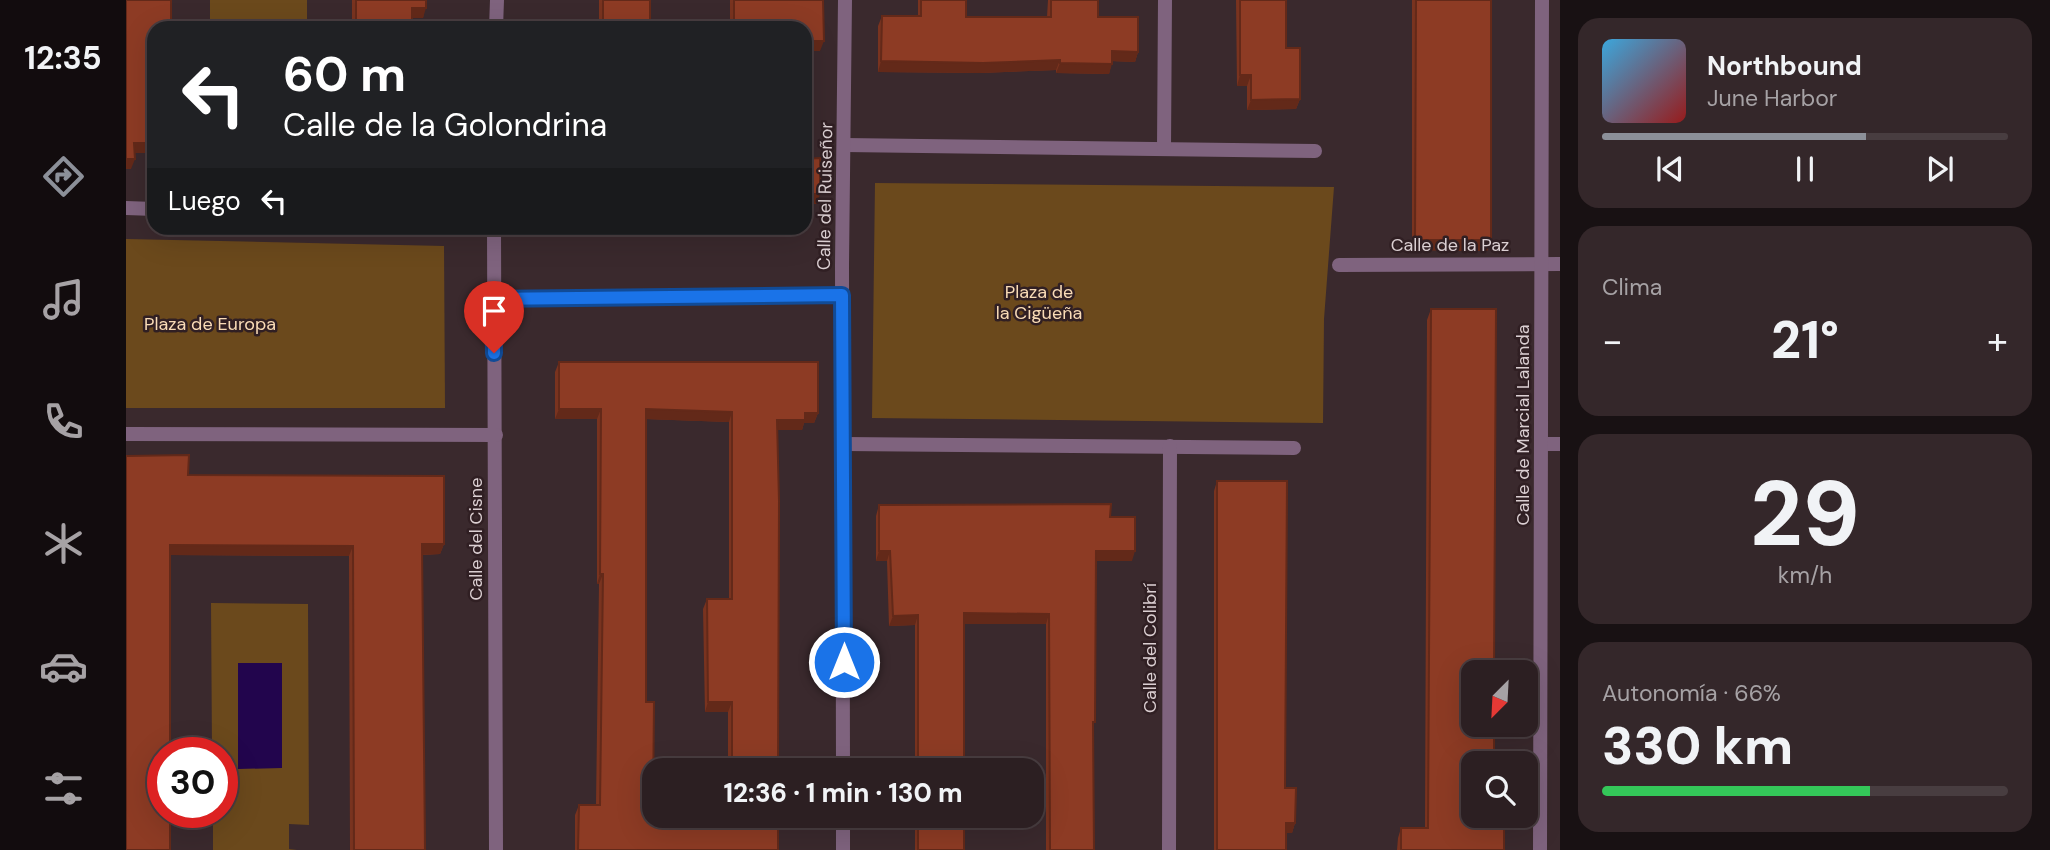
<!DOCTYPE html>
<html lang="es">
<meta charset="utf-8">
<style>
body{margin:0;font-family:"DM Sans",sans-serif;background:#34272a;color:#f1f3f6;height:100vh;display:flex;flex-direction:column;font-size:26px;white-space:nowrap}
*{box-sizing:border-box;margin:0}
p{font-size:23px;color:#a6a2a5}
.icon{flex:none;width:38px;height:38px;fill:none;stroke:currentColor;stroke-width:2;stroke-linecap:round;stroke-linejoin:round}
.map{position:relative;flex:1;overflow:hidden}
.side{display:flex;flex-direction:column;gap:18px;padding:18px;background:#181113;width:490px}
.side>*{flex:none}
.guide{position:absolute;left:21px;top:21px;width:665px;height:214px;border-radius:21px;box-shadow:0 7px 28px #0002,0 0 0 2px #483d40;background:#202124;color:#fff;overflow:hidden}
.needle{width:46px;rotate:204deg}
.fabs{position:absolute;left:1335px;top:660px;display:grid;gap:14px}
.fabs a{display:grid;place-items:center;width:77px;height:77px;border-radius:14px;background:#2c1f22;box-shadow:0 7px 28px #0002,0 0 0 2px #483d40;font-size:35px}
.speed{position:absolute;left:21px;top:737px;display:flex;gap:14px;font-size:35px;font-weight:700;text-align:center}
.speed>*{display:grid;place-content:center;width:91px;height:91px;border-radius:50%;background:#2c1f22;box-shadow:0 7px 28px #0002,0 0 0 2px #483d40;line-height:1}
.speed .limit{border:10px solid #d22;background:#fff;color:#111}
.pin{position:absolute;display:grid;place-items:center;width:60px;height:60px;color:#fff;margin:-72px -30px;border-radius:50% 50% 50% 0;rotate:-45deg;box-shadow:0 0 7px #0007}
.pin .icon{rotate:45deg}
.me{position:absolute;width:77px;margin:-38px;rotate:0deg;stroke-linejoin:round;filter:drop-shadow(0 0 5px #0008)}
.turn{display:flex;align-items:center;gap:24px;height:147px;padding:0 21px;font-size:32px}
.turn .icon{width:91px;height:91px;stroke-width:2.5}
.turn b{display:block;font-size:49px;line-height:60px}
.then{display:flex;align-items:center;height:66px;padding:0 21px;background:#0003;gap:14px;font-size:26px}
.big{font-size:52px;font-weight:800;line-height:1.1}
.side .widget{flex:1;display:flex;flex-direction:column;justify-content:center;gap:10px;min-width:0;padding:0 24px;border-radius:21px;background:#34272a}
.side .dial{align-items:center;gap:0}
.dial b{font-size:91px;line-height:1}
.song{display:flex;align-items:center;gap:21px}
.cover{width:84px;height:84px;border-radius:10px;background:linear-gradient(135deg,hsl(200 70% 55%),hsl(0 70% 35%))}
.played{height:7px;border-radius:4px;background:linear-gradient(90deg,#8c9099 65%,#483d40 65%)}
.keys{display:flex;justify-content:space-around;direction:ltr}
.heat{display:flex;justify-content:space-between;align-items:center;font-size:38px;direction:ltr}
.charge{height:10px;border-radius:5px;background:linear-gradient(90deg,#34c759 66%,#483d40 0)}
.trip{position:absolute;left:516px;top:758px;width:402px;height:70px;border-radius:21px;background:#2c1f22;box-shadow:0 7px 28px #0002,0 0 0 2px #483d40;font-weight:800;line-height:70px;text-align:center}
main{display:flex;flex:1;min-height:0}
.tabs{display:flex;flex-direction:column;width:126px;justify-content:space-around;align-items:center;background:#120c0e;color:#a6a2a5}
.tabs .icon{width:49px;height:49px}
.tabs .on{color:#8c9099}
.tabs b{font-size:32px;color:#f1f3f6}
.map>svg:first-child{display:block}
</style>
<main>
<nav class="tabs">
<b>12:35</b>
<svg class="icon on" aria-label="directions" viewBox="0 0 24 24"><path d="M12 3l9 9-9 9-9-9zM9 14v-3h6M13 9l2 2-2 2"/></svg>
<svg class="icon" aria-label="music" viewBox="0 0 24 24"><path d="M9 18V5l10-2v13"/><circle cx="6" cy="18" r="3"/><circle cx="16" cy="16" r="3"/></svg>
<svg class="icon" aria-label="phone" viewBox="0 0 24 24"><path d="M5 4h4l2 5-3 2q2 4 5 5l2-3 5 2v4C11 20 4 13 5 4z"/></svg>
<svg class="icon" aria-label="climate" viewBox="0 0 24 24"><path d="M12 3v18M4 7l16 10M4 17L20 7"/></svg>
<svg class="icon" aria-label="car" viewBox="0 0 24 24"><path d="M5 17H2v-5l4-1 3-4h7l3 4 3 1v5h-3M9 17h6M6 11h13"/><circle cx="7" cy="17" r="2"/><circle cx="17" cy="17" r="2"/></svg>
<svg class="icon" aria-label="filters" viewBox="0 0 24 24"><path d="M4 7h16M4 17h16"/><circle cx="9" cy="7" r="2"/><circle cx="15" cy="17" r="2"/></svg>
</nav>
<div class="map">
<svg width="1434" height="850" viewBox="0 0 1434 850">
<rect width="100%" height="100%" fill="#3a292d"/>
<g fill="#6b491c">
<rect x="84" y="0" width="97" height="28"/>
<polygon points="749,183 1208,187 1198,319 1197,423 746,418"/>
<polygon points="0,239 318,246 319,408 0,408"/>
<polygon points="85,603 182,604 183,825 163,824 163,849 171,850 87,850 87,812 96,812 96,752 86,752"/>
</g>
<polygon fill="#22054d" points="112,663 156,663 156,768 112,769"/>
<g fill="none" stroke-linecap="round" stroke-linejoin="round">
<g stroke="#7f637e" stroke-width="14">
<polyline points="370,28 371,0"/>
<polyline points="719,145 1189,151"/>
<polyline points="1038,148 1039,0"/>
<polyline points="0,208 28,209"/>
<polyline points="368,228 370,850"/>
<polyline points="1213,265 1434,264"/>
<polyline points="367,299 717,295"/>
<polyline points="0,434 370,435"/>
<polyline points="718,444 1168,448"/>
<polyline points="1417,444 1434,444"/>
<polyline points="717,770 716,265 719,0"/>
<polyline points="717,850 717,816"/>
<polyline points="1043,850 1044,446"/>
<polyline points="1414,850 1416,0"/>
</g>
</g>
<g fill="#79331f">
<polygon points="226,0 300,0 297,18 286,18 286,28 226,28"/>
<rect x="473" y="0" width="51" height="28"/>
<polygon points="604,0 697,0 694,51 679,28 604,28"/>
<polygon points="792,0 840,0 840,17 921,17 922,0 972,0 972,17 1012,52 1009,62 986,61 983,74 930,73 930,70 854,73 752,72 752,26 756,16 792,16"/>
<polygon points="1110,0 1160,0 1160,48 1174,99 1170,109 1121,110 1121,86 1111,86"/>
<polygon points="1286,0 1365,0 1365,240 1361,251 1286,250"/>
<polygon points="1305,309 1368,828 1378,850 1271,850 1272,838 1275,828 1299,828 1301,320"/>
<polygon points="433,362 692,413 688,423 678,423 676,430 651,430 652,770 602,770 602,712 579,712 577,609 581,599 603,599 603,422 520,419 520,702 527,806 652,850 449,850 449,815 453,805 470,805 473,584 471,584 471,419 429,419 429,372"/>
<polygon points="0,456 62,475 318,544 314,554 296,555 299,850 224,850 223,556 44,555"/>
<polygon points="1091,481 1159,788 1169,823 1166,833 1160,833 1160,850 1088,850 1088,491"/>
<polygon points="753,505 984,517 1006,561 970,561 967,728 968,850 920,850 920,624 838,624 838,770 789,770 789,625 763,626 761,561 750,561 750,516"/>
<rect x="789" y="816" width="49" height="34"/>
</g>
<g fill="#632919">
<polygon points="286,8 300,8 297,18 282,18"/>
<polygon points="679,41 698,41 694,51 679,51"/>
<polygon points="986,51 1012,52 1009,62 983,61"/>
<polygon points="934,60 930,70 854,73 752,72 755,61"/>
<polygon points="934,63 986,64 983,74 930,73"/>
<polygon points="1114,75 1125,75 1121,86 1111,86"/>
<polygon points="1174,99 1170,109 1121,110 1125,100"/>
<polygon points="8,143 28,143 28,153 5,153"/>
<polygon points="0,159 9,159 5,169 0,169"/>
<polygon points="679,194 694,194 691,204 679,204"/>
<polygon points="1289,240 1365,240 1361,251 1286,250"/>
<polygon points="433,409 475,409 471,419 429,419"/>
<polygon points="520,409 606,412 603,422 517,419"/>
<polygon points="679,413 692,413 688,423 678,423 676,430 647,430 651,420"/>
<polygon points="296,544 318,544 314,554 293,555"/>
<polygon points="44,545 227,546 223,556 40,555"/>
<polygon points="753,551 764,551 761,561 750,561"/>
<polygon points="970,551 1009,551 1006,561 967,561"/>
<polygon points="474,574 477,574 473,584 471,584"/>
<polygon points="838,613 923,614 920,624 835,624"/>
<polygon points="792,615 789,625 763,626 767,616"/>
<polygon points="582,702 606,702 602,712 579,712"/>
<polygon points="1160,823 1169,823 1166,833 1156,833"/>
</g>
<g fill="#8d3b24" stroke="#632919" stroke-width="2">
<polygon points="0,0 45,0 45,28 28,28 28,143 8,143 9,159 0,159"/>
<polygon points="230,0 300,0 300,8 286,8 286,28 230,28"/>
<rect x="477" y="0" width="47" height="28"/>
<polygon points="608,0 697,0 698,41 679,41 679,28 608,28"/>
<polygon points="795,0 840,0 840,17 925,17 925,0 972,0 972,17 1012,17 1012,52 986,51 986,64 934,63 934,60 857,63 755,61 756,16 795,16"/>
<polygon points="1114,0 1160,0 1160,48 1174,48 1174,99 1125,100 1125,75 1114,75"/>
<polygon points="1290,0 1365,0 1365,240 1289,240"/>
<polygon points="694,158 694,194 679,194 679,159"/>
<polygon points="1305,309 1370,309 1368,672 1348,672 1348,724 1368,724 1368,763 1348,763 1348,816 1368,816 1368,828 1378,829 1378,850 1275,850 1275,828 1302,828"/>
<polygon points="433,362 692,362 692,413 679,413 679,420 651,420 653,501 652,770 606,770 606,702 582,702 581,599 606,599 606,412 520,409 520,702 528,702 527,806 528,806 528,816 652,816 652,850 452,850 453,805 474,805 477,574 474,574 475,409 433,409"/>
<polygon points="63,455 62,475 318,476 318,544 296,544 299,850 228,850 227,546 44,545 44,752 37,752 37,812 44,812 44,850 0,850 0,456"/>
<polygon points="1091,481 1161,481 1159,788 1170,788 1169,823 1160,823 1160,850 1091,850"/>
<polygon points="985,504 984,517 1009,517 1009,551 970,551 969,722 967,722 968,850 924,850 923,614 838,613 838,770 792,770 792,615 767,616 764,551 753,551 753,505"/>
<rect x="792" y="816" width="46" height="34"/>
</g>
<g fill="none" stroke-linecap="round" stroke-linejoin="round">
<g stroke="#114b97" stroke-width="18">
<polyline id="route" points="368,353 367,299 716,295 718,662"/>
</g>
<use href="#route" stroke="#1a73e8" stroke-width="12"/>
</g>
<g text-anchor="middle" dominant-baseline="central" stroke-width="5" stroke-linejoin="round" paint-order="stroke">
<g font-size="18" fill="#dbcfd2" stroke="#301f23">
<text transform="translate(699 196) rotate(-89)">Calle del Ruiseñor</text>
<text x="1324" y="245">Calle de la Paz</text>
<text transform="translate(1397 425) rotate(-90)">Calle de Marcial Lalanda</text>
<text transform="translate(350 539) rotate(-90)">Calle del Cisne</text>
<text transform="translate(1024 648) rotate(-90)">Calle del Colibrí</text>
</g>
<g font-size="18" fill="#f9dbb6" stroke="#301f23">
<text x="913" y="292">Plaza de<tspan x="913" dy="21">la Cigüeña</tspan></text>
<text x="84" y="324">Plaza de Europa</text>
</g>
</g>
</svg>
<div class="fabs">
<a><svg class="needle" viewBox="-14 -14 28 28"><path d="M0-13l5 13h-10z" fill="#e53935"/><path d="M0 13l5-13h-10z" fill="#a6a2a5"/></svg></a>
<a><svg class="icon" aria-label="search" viewBox="0 0 24 24"><circle cx="10" cy="10" r="6"/><path d="M15 15l6 6"/></svg></a>
</div>
<div class="speed"><div class="limit">30</div></div>
<div class="pin" style="left:368px;top:353px;background:#d93025"><svg class="icon" aria-label="arrive" viewBox="0 0 24 24"><path d="M6 21V4h12l-3 4 3 4H6"/></svg></div>
<svg class="me" style="left:718px;top:662px" viewBox="-20 -20 40 40"><circle r="17" fill="#1a73e8" stroke="#fff" stroke-width="3"/><path d="M0-11L8 9 0 5-8 9z" fill="#fff"/></svg>
<div class="trip">12:36 · 1 min · 130 m</div>
<div class="guide">
<div class="turn"><svg class="icon" aria-label="left" viewBox="0 0 24 24"><path d="M17 20v-9H6M10 6l-5 5 5 5"/></svg><div><b>60 m</b>Calle de la Golondrina</div></div>
<div class="then">Luego<svg class="icon" aria-label="left" viewBox="0 0 24 24"><path d="M17 20v-9H6M10 6l-5 5 5 5"/></svg></div>
</div>
</div>
<section class="side">
<div class="widget">
<div class="song"><i class="cover"></i><div><b>Northbound</b><p>June Harbor</p></div></div>
<div class="played"></div>
<div class="keys"><svg class="icon" aria-label="previous" viewBox="0 0 24 24"><path d="M18 5L8 12l10 7zM5 5v14"/></svg><svg class="icon" aria-label="pause" viewBox="0 0 24 24"><path d="M8 5v14M16 5v14"/></svg><svg class="icon" aria-label="next" viewBox="0 0 24 24"><path d="M6 5l10 7-10 7zM19 5v14"/></svg></div>
</div>
<div class="widget"><p>Clima</p>
<div class="heat"><a>−</a><b class="big">21°</b><a>+</a></div>
</div>
<div class="widget dial"><b>29</b><p>km/h</p></div>
<div class="widget"><p>Autonomía · 66%</p><b class="big">330 km</b><div class="charge"></div></div>
</section>
</main>
